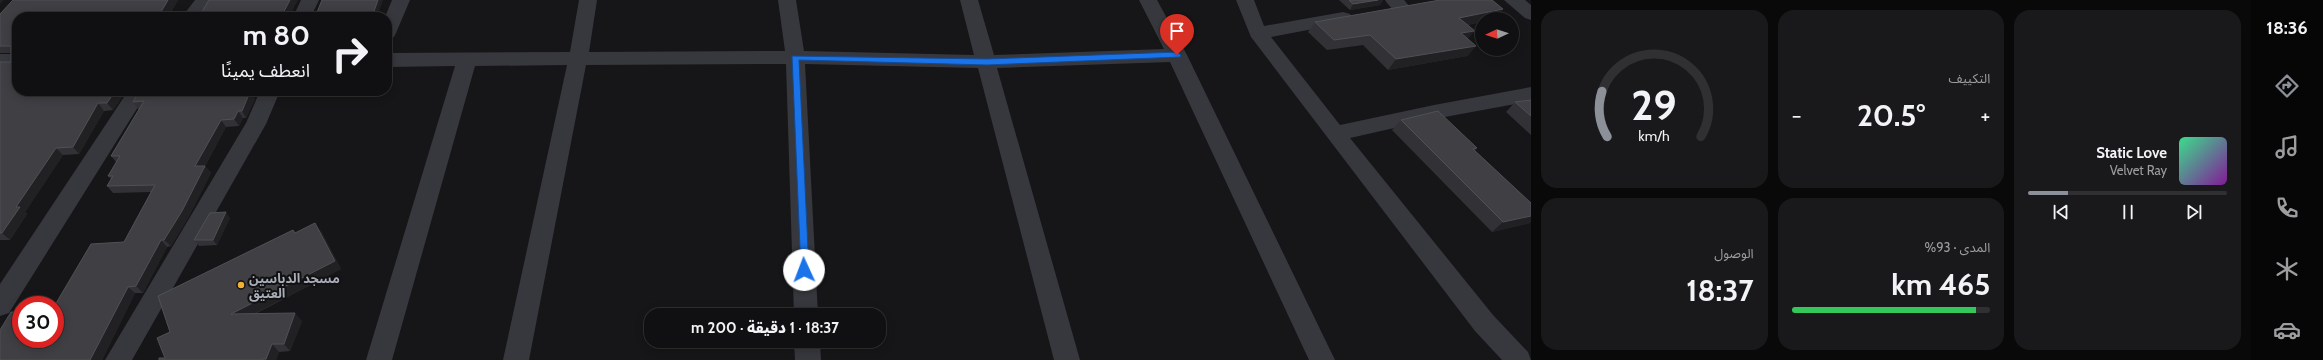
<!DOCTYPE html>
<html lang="ar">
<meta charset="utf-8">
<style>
body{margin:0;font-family:Cabin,"Noto Sans Arabic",sans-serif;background:#19191b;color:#f1f3f6;direction:rtl;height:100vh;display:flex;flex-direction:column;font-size:15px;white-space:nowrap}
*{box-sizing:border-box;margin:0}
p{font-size:13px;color:#9c9d9f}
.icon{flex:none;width:22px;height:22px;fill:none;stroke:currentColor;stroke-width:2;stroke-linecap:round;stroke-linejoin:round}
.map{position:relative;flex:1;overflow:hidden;direction:ltr}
.sheet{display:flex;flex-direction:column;gap:10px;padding:10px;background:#09090a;width:720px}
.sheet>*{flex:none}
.hud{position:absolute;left:12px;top:12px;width:380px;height:84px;border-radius:16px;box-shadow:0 2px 10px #0003,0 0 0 1px #303032;direction:rtl;background:#101012;color:#f1f3f6;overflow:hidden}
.needle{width:26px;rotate:266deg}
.controls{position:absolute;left:1475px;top:12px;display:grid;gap:8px}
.controls a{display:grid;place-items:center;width:44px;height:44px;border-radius:50%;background:#101012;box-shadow:0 2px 10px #0003,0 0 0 1px #303032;font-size:20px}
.speed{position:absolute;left:12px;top:296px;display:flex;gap:8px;font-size:20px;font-weight:700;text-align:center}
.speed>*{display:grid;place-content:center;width:52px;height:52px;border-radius:50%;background:#101012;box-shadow:0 2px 10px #0003,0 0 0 1px #303032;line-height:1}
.speed .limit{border:6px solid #d22;background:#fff;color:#111}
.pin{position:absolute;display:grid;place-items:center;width:34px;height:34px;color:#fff;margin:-41px -17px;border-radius:50% 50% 50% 0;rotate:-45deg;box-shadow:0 0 4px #0007}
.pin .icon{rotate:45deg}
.me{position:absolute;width:44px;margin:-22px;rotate:358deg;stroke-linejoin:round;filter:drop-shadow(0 0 3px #0008)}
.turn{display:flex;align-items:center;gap:14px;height:84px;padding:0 16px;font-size:18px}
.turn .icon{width:52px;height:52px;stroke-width:2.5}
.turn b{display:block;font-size:28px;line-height:34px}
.big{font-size:30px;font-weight:800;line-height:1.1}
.sheet .widget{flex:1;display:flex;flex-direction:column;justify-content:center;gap:6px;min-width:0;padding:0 14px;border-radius:16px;background:#19191b}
.sheet .dial{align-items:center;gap:0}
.dial svg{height:104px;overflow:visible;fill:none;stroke:#303032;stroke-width:7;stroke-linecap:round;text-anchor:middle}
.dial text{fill:#f1f3f6;stroke:none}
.song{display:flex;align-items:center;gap:12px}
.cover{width:48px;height:48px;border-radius:6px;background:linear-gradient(135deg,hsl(150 70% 55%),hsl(290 70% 35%))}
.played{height:4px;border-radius:2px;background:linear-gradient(90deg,#8c9099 20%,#303032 20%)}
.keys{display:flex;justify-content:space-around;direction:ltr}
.heat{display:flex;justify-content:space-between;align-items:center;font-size:22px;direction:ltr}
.charge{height:6px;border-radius:3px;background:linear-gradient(90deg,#34c759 93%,#303032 0)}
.sheet .tiles{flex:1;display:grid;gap:10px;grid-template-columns:repeat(3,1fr)}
.widget:first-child{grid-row:span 2}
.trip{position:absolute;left:644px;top:308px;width:242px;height:40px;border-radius:16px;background:#101012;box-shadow:0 2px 10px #0003,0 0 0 1px #303032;font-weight:800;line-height:40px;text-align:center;direction:rtl}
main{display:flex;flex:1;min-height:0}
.tab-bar{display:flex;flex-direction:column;width:72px;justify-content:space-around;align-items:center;background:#060607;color:#9c9d9f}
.tab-bar .icon{width:28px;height:28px}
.tab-bar .active{color:#8c9099}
.tab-bar b{font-size:18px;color:#f1f3f6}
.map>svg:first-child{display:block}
</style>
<main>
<nav class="tab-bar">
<b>18:36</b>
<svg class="icon active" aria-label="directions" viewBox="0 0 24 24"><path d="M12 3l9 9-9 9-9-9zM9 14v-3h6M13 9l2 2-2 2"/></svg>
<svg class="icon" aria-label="music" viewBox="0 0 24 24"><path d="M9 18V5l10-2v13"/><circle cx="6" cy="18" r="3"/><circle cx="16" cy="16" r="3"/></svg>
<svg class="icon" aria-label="phone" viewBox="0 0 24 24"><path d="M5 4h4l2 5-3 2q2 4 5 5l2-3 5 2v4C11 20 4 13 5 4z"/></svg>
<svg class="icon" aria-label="climate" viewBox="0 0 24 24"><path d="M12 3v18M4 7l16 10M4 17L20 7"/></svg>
<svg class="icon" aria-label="car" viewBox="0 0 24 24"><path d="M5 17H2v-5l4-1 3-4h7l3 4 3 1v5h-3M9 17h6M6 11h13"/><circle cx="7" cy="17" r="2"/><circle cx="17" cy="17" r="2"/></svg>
</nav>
<section class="sheet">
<div class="tiles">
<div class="widget">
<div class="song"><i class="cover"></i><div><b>Static Love</b><p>Velvet Ray</p></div></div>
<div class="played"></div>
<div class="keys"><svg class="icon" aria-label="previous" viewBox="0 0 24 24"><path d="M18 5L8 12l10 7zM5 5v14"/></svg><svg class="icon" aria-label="pause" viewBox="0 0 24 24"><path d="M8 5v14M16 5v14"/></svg><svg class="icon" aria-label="next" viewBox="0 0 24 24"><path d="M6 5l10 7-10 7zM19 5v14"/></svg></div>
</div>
<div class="widget"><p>التكييف</p>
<div class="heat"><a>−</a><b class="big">20.5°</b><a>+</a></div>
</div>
<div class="widget dial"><svg viewBox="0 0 100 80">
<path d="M14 69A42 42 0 1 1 86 69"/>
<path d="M14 69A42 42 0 0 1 10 34" stroke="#8c9099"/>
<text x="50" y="56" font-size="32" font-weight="700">29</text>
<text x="50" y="72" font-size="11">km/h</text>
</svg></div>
<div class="widget"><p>المدى · 93%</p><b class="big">465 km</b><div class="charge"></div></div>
<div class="widget"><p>الوصول</p><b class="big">18:37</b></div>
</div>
</section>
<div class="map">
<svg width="1531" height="360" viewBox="0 0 1531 360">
<rect width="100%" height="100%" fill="#161618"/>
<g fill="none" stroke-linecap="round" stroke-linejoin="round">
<g fill="#37383d" fill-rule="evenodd">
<polygon points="195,0 213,0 201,17 182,17"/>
<polygon points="301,0 319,0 311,17 293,17"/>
<polygon points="392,0 410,0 396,33 394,37 387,39 387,17 385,17"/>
<polygon points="579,0 597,0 589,52 785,51 778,0 796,0 804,51 974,55 960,0 978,0 994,55 1164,49 1139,0 1157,0 1187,55 1335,360 1309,360 1170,62 997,68 1080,360 1054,360 978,68 805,64 818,315 794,315 786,64 586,65 529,360 503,360 567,65 475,66 392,360 366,360 455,66 387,67 387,53 570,52"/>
<polygon points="1236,0 1254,0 1264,26 1343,12 1350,14 1352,18 1350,22 1271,37 1340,125 1434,105 1531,87 1531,101 1434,119 1350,138 1493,315 1528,352 1531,360 1502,360 1475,331 1251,37"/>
<path d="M1385,0H1404L1411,8L1408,12C1397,15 1391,9 1385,0Z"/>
<rect x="0" y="54" width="17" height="14"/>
<polygon points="128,91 148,91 9,313 0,316 0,284"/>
<polygon points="260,91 280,91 266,124 132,360 105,360 246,123"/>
<polygon points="794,341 820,341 821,360 795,360"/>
</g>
<polygon fill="#37383d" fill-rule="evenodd" points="1504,0 1525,0 1531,5 1531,20 1525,18"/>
</g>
<g fill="#323236">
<polygon points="13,0 178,0 168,17 17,17 17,91 126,91 113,110 104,111 79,154 63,155 25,212 27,214 10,240 0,240 0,62 11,62 11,53 0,53 0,14"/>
<polygon points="1339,0 1383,0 1380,5 1350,10"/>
<polygon points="1503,9 1494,19 1482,19 1482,22 1468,25 1468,39 1476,46 1467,56 1388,70 1363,45 1327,50 1308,32 1315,22"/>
<polygon points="251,93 255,99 246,118 243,118 239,126 226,127 205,166 211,173 188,218 171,246 167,247 143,293 135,293 102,360 0,360 21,339 124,242 151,192 113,193 107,186 111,179 108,176 116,162 111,156 140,109 138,109 133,102"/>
<polygon points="1531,100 1531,135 1506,112 1515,102"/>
<polygon points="1401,120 1477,148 1475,150 1530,223 1492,232 1392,130"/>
<polygon points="230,218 217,245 199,246 194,240"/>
<polygon points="293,230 295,233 321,231 341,269 255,314 302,321 290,351 279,352 276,360 159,360 165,358 170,332"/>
</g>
<g fill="#212124">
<polygon points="0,0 4,0 0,4"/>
<polygon points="168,0 178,0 168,17 158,17"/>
<polygon points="290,0 298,0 289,17 281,17"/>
<polygon points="378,0 383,0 377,17 372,17"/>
<polygon points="1378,0 1383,0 1380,5 1350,10 1353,4"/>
<polygon points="1503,9 1494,19 1482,19 1482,22 1451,28 1459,18"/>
<polygon points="1475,31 1466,41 1461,33"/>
<polygon points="1476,46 1467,56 1388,70 1396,59"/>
<polygon points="115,91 126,91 113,110 107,103"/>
<polygon points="243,91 252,91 251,93 255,99 246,118 242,111"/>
<polygon points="98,103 104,111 79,154 73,147"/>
<polygon points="238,111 243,118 239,126 234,119"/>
<polygon points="221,120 226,127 201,173 195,166"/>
<polygon points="56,148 63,155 25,212 27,214 10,240 2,233 16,207"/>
<polygon points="205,166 211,173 188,218 171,246 164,240"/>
<polygon points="226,212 230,218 217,245 213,240"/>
<polygon points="1531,216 1531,222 1530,223 1492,232 1503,222"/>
<polygon points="315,223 321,231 341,269 238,322 231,314"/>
<polygon points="161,240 167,247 143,293 136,286"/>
<polygon points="128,287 135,293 102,360 90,360"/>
<polygon points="295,313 302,321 290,351 284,344"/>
<polygon points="272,344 279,352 276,360 267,360 266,359"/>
</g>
<g fill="#3f3f44" stroke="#4f5156">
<polygon points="13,0 168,0 158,17 17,17 17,91 115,91 107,103 98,103 73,147 56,148 16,207 20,207 2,233 0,233 0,62 11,62 11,46 0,46 0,14"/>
<polygon points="209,0 290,0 281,17 199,17"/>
<polygon points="322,0 378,0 372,17 315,17"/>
<polygon points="1349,0 1378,0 1353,4"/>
<polygon points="1440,0 1492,0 1503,9 1459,18 1475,31 1461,33 1476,46 1396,59 1370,35 1334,40 1315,22"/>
<polygon points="139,91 243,91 242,92 250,92 242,111 238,111 234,119 221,120 195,166 205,166 182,211 164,240 161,240 136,286 128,287 90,360 0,360 0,330 11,312 21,312 21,339 55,339 55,305 91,244 124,242 155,185 107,186 113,176 108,176 120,156 111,156 144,101 133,102"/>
<polygon points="1531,100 1531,116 1515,102"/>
<polygon points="1438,111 1477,148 1473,149 1531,203 1531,216 1503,222 1401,120"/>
<polygon points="226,212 213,240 194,240 210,213"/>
<polygon points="315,223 335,261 231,314 295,313 284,344 272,344 266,359 262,359 262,360 159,360 159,358 165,358 157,338 170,332 158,296 293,230 295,233"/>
</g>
<polygon fill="#1a73e8" stroke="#114b97" points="1177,52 1181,55 1180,57 987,65 799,60 809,270 804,274 801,272 792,56 987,59"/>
<circle fill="#f2b134" stroke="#111113" stroke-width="1.5" cx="241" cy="285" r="4"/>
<g text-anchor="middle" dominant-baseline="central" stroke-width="4" stroke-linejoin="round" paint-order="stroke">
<g font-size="13" font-weight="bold" fill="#a8adb8" stroke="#111113" text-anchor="start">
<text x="249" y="278">مسجد الدباسين<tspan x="249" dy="15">العتيق</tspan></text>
</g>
</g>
</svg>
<div class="controls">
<a><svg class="needle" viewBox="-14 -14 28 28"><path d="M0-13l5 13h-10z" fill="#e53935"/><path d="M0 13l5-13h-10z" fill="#9c9d9f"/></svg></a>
</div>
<div class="speed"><div class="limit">30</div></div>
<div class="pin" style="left:1177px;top:55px;background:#d93025"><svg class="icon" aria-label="arrive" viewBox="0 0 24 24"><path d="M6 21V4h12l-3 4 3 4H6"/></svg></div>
<svg class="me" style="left:804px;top:270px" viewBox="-20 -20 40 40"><circle r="19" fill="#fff"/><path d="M0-13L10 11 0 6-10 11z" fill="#1a73e8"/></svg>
<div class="trip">18:37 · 1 دقيقة · 200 m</div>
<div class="hud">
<div class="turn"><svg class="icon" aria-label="right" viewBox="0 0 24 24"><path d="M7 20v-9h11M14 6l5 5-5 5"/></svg><div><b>80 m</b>انعطف يمينًا</div></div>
</div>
</div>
</main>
